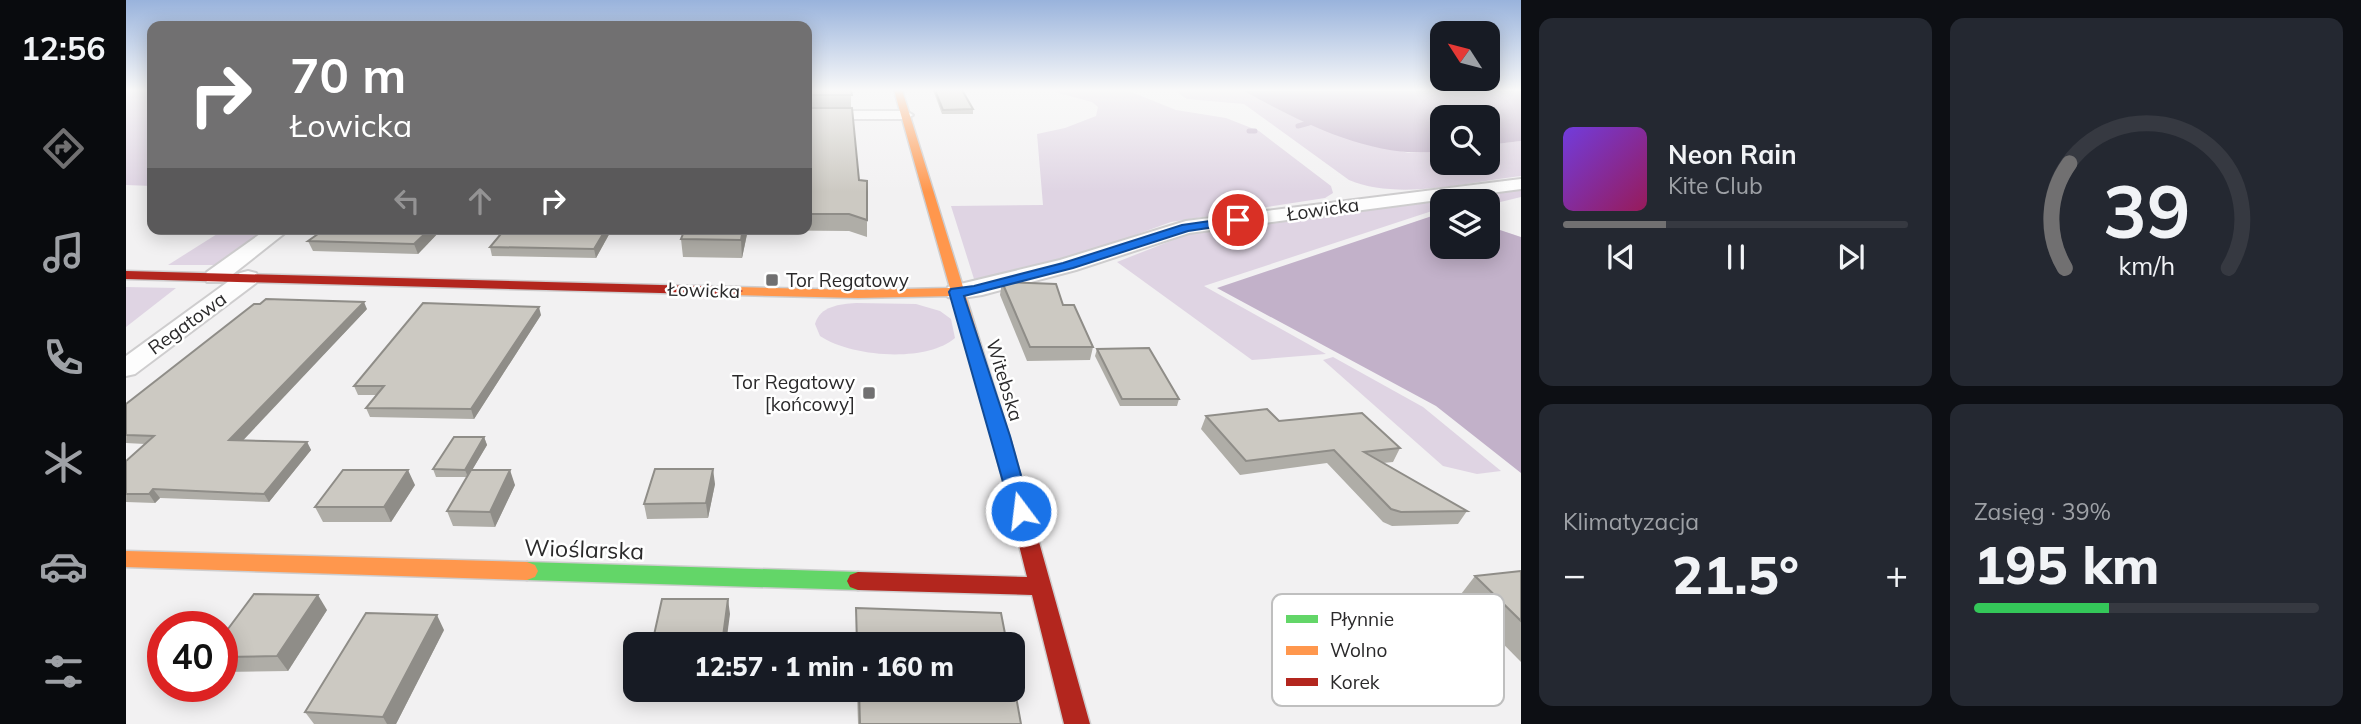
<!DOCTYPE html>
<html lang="pl">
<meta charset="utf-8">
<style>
body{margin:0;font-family:Mulish,sans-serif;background:#242831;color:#f1f3f6;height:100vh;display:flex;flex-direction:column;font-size:26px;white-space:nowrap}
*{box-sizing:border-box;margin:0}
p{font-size:23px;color:#9ea1a6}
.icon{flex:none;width:38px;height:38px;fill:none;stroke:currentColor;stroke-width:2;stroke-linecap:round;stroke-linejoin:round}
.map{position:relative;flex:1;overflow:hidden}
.side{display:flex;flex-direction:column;gap:18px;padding:18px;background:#0d0f14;width:840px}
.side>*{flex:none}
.hud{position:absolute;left:21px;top:21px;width:665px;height:214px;border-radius:14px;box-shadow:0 4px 18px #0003;background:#717071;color:#fff;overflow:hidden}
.needle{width:46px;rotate:306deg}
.controls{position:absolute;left:1304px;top:21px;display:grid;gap:14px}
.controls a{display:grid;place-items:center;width:70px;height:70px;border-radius:14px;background:#171b24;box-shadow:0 4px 18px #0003;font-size:35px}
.speed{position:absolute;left:21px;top:611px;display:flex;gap:14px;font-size:35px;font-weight:700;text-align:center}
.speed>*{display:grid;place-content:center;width:91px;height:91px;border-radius:50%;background:#171b24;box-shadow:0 4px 18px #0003;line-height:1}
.speed .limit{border:10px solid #d22;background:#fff;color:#111}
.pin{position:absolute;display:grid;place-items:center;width:60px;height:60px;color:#fff;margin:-30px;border:4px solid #fff;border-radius:50%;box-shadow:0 2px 7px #0007}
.me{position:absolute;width:77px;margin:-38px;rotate:345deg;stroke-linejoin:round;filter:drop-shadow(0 0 5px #0008)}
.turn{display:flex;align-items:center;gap:24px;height:147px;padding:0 28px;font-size:32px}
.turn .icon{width:91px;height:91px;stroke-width:2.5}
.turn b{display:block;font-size:49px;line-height:60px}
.lanes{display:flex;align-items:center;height:66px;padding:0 28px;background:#0003;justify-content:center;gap:35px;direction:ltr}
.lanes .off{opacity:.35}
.big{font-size:52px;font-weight:800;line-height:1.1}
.side .tile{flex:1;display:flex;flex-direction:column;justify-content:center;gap:10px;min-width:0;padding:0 24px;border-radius:14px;background:#242831}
.side .dial{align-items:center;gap:0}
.dial svg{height:182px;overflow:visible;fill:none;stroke:#363941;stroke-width:7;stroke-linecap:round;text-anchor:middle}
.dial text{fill:#f1f3f6;stroke:none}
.song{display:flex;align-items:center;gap:21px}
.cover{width:84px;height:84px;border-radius:10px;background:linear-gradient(135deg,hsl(260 70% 55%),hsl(330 70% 35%))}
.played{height:7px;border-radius:4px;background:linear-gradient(90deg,#717071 30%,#363941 30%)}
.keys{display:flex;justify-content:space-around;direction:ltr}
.heat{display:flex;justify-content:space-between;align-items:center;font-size:38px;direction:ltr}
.charge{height:10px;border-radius:5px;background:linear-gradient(90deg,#34c759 39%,#363941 0)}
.side .tiles{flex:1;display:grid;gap:18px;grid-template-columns:repeat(2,1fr)}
.trip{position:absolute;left:497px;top:632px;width:402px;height:70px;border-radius:14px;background:#171b24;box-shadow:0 4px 18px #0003;font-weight:800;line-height:70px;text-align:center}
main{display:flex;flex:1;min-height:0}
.tabs{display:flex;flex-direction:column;width:126px;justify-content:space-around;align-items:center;background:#090b0e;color:#9ea1a6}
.tabs .icon{width:49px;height:49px}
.tabs .current{color:#717071}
.tabs b{font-size:32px;color:#f1f3f6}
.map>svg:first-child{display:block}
</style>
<main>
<nav class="tabs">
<b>12:56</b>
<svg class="icon current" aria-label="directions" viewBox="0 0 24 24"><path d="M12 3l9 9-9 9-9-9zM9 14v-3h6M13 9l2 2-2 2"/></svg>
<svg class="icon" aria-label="music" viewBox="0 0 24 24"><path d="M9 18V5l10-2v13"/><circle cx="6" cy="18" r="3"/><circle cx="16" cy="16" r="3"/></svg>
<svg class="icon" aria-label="phone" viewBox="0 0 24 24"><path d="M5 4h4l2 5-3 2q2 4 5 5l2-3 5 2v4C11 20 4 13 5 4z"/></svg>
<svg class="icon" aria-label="climate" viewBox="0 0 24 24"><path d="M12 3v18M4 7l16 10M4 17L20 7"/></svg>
<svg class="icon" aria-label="car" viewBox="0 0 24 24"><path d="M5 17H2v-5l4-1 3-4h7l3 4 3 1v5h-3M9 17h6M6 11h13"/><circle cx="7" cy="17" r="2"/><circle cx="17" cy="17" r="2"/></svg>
<svg class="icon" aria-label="filters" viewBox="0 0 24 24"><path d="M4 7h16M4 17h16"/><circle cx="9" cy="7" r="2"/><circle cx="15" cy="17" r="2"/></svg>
</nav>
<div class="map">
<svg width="1395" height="724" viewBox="0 0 1395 724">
<rect width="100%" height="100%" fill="#f2f1f2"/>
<g fill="#dfd4e3">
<polygon points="921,90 1003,91 1050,110 1100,118 1133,131 1205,186 1207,193 1199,198 1045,222 929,264 848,279 825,206 917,205 911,134 939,128 970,116 972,107 966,102"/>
<polygon points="0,91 26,91 26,186 0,185"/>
<path d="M1049,91H1118L1183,123L1238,143L1283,153L1316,151V163H1362V145L1395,141V176C1342,182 1273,201 1223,180L1118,104L1061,99Z"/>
<polygon points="1395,188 1395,197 1362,205 1362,201 1316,201 1316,211 1309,210 1078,286 1200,354 1126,360 991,262 1075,229"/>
<polygon points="99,229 141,229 92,265 42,265"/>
<polygon points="0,287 50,288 0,327"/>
<path d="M730,303L790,304L814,311L825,319L829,338C800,363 725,357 694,336L689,324C694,306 714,304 730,303Z"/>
<polygon points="1207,357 1297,407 1375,471 1351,474 1317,466 1197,360"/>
</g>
<g fill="#c2b1c9">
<path d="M1118,91H1395V141L1362,145V117H1316V151C1247,160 1177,123 1118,91Z"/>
<polygon points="1315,213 1316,247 1362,247 1362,226 1395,237 1395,473 1310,406 1091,288"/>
</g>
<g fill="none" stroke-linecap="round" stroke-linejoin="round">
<g stroke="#c2b1c9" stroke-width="5">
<polyline points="1172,126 1183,123"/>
<polyline points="1123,131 1129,131"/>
</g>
<g stroke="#cecdce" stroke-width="4">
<g id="street">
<polygon points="681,111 780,111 787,115 780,119 681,119"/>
<polygon points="1395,179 1395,189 1063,233 950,270 856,295 830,299 822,297 819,292 822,287 934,260 1060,221"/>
<polygon points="141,229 164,229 97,282 81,282 78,277 81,272"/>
<polygon points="122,271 130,273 133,278 130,283 9,374 0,376 0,356 114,273"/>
</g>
</g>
<g stroke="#cecdce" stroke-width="3">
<polygon id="fast" points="401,562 732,572 740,575 743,581 740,587 732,590 401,580 393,577 390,571 393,565"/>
</g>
<g stroke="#cecdce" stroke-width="3">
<g id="slow">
<polygon points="768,90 776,90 885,442 882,446 870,446 867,442 826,296 732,298 610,295 603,291 610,287 732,290 824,288"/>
<polygon points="0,551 401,562 409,565 412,571 409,577 401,580 0,567"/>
</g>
</g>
<g stroke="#cecdce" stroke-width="3">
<g id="jam">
<polygon points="0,271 610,287 617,291 610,295 0,279"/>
<polygon points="876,436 882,438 885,442 964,724 938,724 906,595 732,590 724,587 721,581 724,575 732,572 901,577 867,442 870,438"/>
</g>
</g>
<use href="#street" fill="#fdfdfd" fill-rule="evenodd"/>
<use href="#fast" fill="#63d668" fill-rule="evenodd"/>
<use href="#slow" fill="#ff974d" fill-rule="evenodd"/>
<use href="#jam" fill="#b3261e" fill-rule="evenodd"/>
</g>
<g fill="#afada7">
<polygon points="681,90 725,90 725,108 733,180 741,220 741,237 723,231 622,230 616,258 557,257 555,239 559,229 681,229"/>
<polygon points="807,90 836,90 847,109 847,114 816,114"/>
<polygon points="316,229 292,254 187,251 182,241"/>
<polygon points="379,229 486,229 470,258 366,256 364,247"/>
<polygon points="876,282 937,305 967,347 964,360 901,361 874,295"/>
<polygon points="241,309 116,440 181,442 185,450 143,502 34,498 29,503 0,502 0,461 19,444 0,443 0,404"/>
<polygon points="415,315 348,419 244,417 240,408 251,395 232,395 228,386"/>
<polygon points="971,349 1053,399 1051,406 994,406 969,356"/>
<polygon points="1080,416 1153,421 1274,448 1267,462 1257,463 1341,511 1332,524 1266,526 1257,522 1201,463 1114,475 1075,429"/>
<polygon points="358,437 361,445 346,470 389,485 369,527 327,526 321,511 341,477 310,477 307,469"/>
<polygon points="589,484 582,518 521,519 518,504"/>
<polygon points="289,485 265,522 197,522 189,507"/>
<polygon points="1395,571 1395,662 1332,598 1349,576"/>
<polygon points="730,608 881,644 730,644"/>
<polygon points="201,610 162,671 96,672 96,637"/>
<polygon points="318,630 270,724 188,724 179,712"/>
<polygon points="731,690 887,690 895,724 732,724"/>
</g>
<g fill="#8f8d88">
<polygon points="304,229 316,229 292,254 288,244"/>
<polygon points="480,229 486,229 470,258 468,249"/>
<polygon points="617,229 622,229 616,258 615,240"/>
<polygon points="238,302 241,309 109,449 103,440"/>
<polygon points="413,307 415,315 348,419 345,409"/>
<polygon points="358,437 361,445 342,477 339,470"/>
<polygon points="181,442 185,450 143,502 138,494"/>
<polygon points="587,469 589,484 582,518 580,503"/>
<polygon points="282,470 289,485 265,522 258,507"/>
<polygon points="384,470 389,485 369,527 364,512"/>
<polygon points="27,489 34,498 29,503 23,494"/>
<polygon points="192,595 201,610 162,671 151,656"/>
<polygon points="602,599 604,614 600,644 596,644"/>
<polygon points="311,615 318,630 270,724 261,724 257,717"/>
</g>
<g fill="#ccc9c2" stroke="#8f8d88" stroke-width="2">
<polygon points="681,90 725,90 726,95 681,95"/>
<polygon points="809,90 836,90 847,109 817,110"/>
<polygon points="681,108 726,108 733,180 741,181 741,220 723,214 681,214"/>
<polygon points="199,229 304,229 288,244 182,241"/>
<polygon points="379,229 480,229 468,249 364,247"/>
<polygon points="559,229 617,229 615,240 555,239"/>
<polygon points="876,282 930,284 937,305 948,305 967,347 904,347"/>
<polygon points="140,299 238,302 103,440 181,442 138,494 27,489 23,494 0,494 0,461 28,436 0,435 0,404 128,304 134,304"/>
<polygon points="297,303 413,307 345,409 240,408 258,386 228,386"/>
<polygon points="1023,348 1053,399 996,399 971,349"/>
<polygon points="1141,409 1153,421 1236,413 1274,448 1238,452 1341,511 1275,512 1265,509 1208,450 1120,461 1080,416"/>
<polygon points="328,437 358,437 339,470 307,469"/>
<polygon points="529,469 587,469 580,503 518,504"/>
<polygon points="217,470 282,470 258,507 189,507"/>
<polygon points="345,470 384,470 364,512 321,511"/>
<polygon points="1395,571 1395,621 1349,576"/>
<polygon points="128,594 192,595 151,656 96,657 96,637"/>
<polygon points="536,599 602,599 596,644 526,644"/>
<polygon points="730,608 875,613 881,644 731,644"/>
<polygon points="240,613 311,615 257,717 179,712"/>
<polygon points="887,680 895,724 734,724 733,690 887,690"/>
</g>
<linearGradient id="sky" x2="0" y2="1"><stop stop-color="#99b3dc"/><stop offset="0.47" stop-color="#f9f9f9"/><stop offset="1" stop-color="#f9f9f9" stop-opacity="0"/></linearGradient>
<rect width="1395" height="192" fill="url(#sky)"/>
<polygon fill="#1a73e8" stroke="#114b97" stroke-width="2" points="1112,217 1118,220 1116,223 1062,231 947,268 838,296 884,436 905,511 902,517 895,519 887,517 823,292 825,289 848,286 937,263 1056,225"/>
<g fill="#717071" stroke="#fff" stroke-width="2.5">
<rect x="639" y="273" width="14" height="14" rx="3.5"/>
<rect x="736" y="386" width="14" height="14" rx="3.5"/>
</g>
<g text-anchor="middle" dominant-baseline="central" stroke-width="5" stroke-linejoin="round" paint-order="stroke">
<g font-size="19" fill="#2b2a2b" stroke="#fff">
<text transform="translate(1197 209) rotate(-8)">Łowicka</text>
<text transform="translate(578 290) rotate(2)">Łowicka</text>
<text transform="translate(61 323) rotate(-36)">Regatowa</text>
<text transform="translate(879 380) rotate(73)">Witebska</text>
</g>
<g font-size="19" fill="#2b2a2b" stroke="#fff" text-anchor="start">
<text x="660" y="280">Tor Regatowy</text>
<text x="729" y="382" text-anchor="end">Tor Regatowy<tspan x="729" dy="22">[końcowy]</tspan></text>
</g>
<g font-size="23" fill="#2b2a2b" stroke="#fff">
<text transform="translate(458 549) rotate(2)">Wioślarska</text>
</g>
</g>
<rect x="1146" y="594" width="232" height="112" rx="10" fill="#fff" stroke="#bfbfbf" stroke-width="2"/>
<rect x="1160" y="615" width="32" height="8" fill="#63d668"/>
<rect x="1160" y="646" width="32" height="9" fill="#ff974d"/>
<rect x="1160" y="678" width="32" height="8" fill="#b3261e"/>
<g font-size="19" fill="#2b2a2b">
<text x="1204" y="626">Płynnie</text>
<text x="1204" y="657">Wolno</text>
<text x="1204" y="689">Korek</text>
</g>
</svg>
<div class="controls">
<a><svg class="needle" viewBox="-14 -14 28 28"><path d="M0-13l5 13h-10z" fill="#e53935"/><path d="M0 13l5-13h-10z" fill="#9ea1a6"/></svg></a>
<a><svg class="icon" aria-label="search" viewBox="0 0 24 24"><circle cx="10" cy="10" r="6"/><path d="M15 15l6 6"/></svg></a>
<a><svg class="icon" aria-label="layers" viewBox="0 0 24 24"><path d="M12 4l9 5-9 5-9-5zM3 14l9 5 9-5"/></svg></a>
</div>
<div class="speed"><div class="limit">40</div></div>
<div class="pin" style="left:1112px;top:220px;background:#d93025"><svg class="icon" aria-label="arrive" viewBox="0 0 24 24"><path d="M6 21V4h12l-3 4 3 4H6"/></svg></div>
<svg class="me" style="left:895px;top:511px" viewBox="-20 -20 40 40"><circle r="17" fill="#1a73e8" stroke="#fff" stroke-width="3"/><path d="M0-11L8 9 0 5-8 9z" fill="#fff"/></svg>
<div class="trip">12:57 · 1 min · 160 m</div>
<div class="hud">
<div class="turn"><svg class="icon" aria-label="right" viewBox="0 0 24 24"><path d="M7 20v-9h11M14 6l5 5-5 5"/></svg><div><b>70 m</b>Łowicka</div></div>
<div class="lanes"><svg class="icon off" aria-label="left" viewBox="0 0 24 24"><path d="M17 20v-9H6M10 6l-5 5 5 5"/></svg><svg class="icon off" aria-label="ahead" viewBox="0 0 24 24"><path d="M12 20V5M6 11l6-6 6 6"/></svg><svg class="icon" aria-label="right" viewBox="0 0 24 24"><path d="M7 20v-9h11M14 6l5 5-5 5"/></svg></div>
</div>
</div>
<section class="side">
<div class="tiles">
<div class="tile">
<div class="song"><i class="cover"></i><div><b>Neon Rain</b><p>Kite Club</p></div></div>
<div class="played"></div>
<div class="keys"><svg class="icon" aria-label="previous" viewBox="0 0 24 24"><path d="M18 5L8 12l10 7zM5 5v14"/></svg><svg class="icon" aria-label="pause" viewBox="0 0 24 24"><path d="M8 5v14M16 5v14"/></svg><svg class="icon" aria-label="next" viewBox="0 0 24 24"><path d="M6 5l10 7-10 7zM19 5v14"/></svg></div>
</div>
<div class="tile dial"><svg viewBox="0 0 100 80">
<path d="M14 69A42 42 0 1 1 86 69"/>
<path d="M14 69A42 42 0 0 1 16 23" stroke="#717071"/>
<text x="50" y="56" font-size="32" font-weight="700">39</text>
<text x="50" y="72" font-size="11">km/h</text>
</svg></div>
<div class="tile"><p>Klimatyzacja</p>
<div class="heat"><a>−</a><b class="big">21.5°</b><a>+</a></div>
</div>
<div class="tile"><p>Zasięg · 39%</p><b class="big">195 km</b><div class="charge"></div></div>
</div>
</section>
</main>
